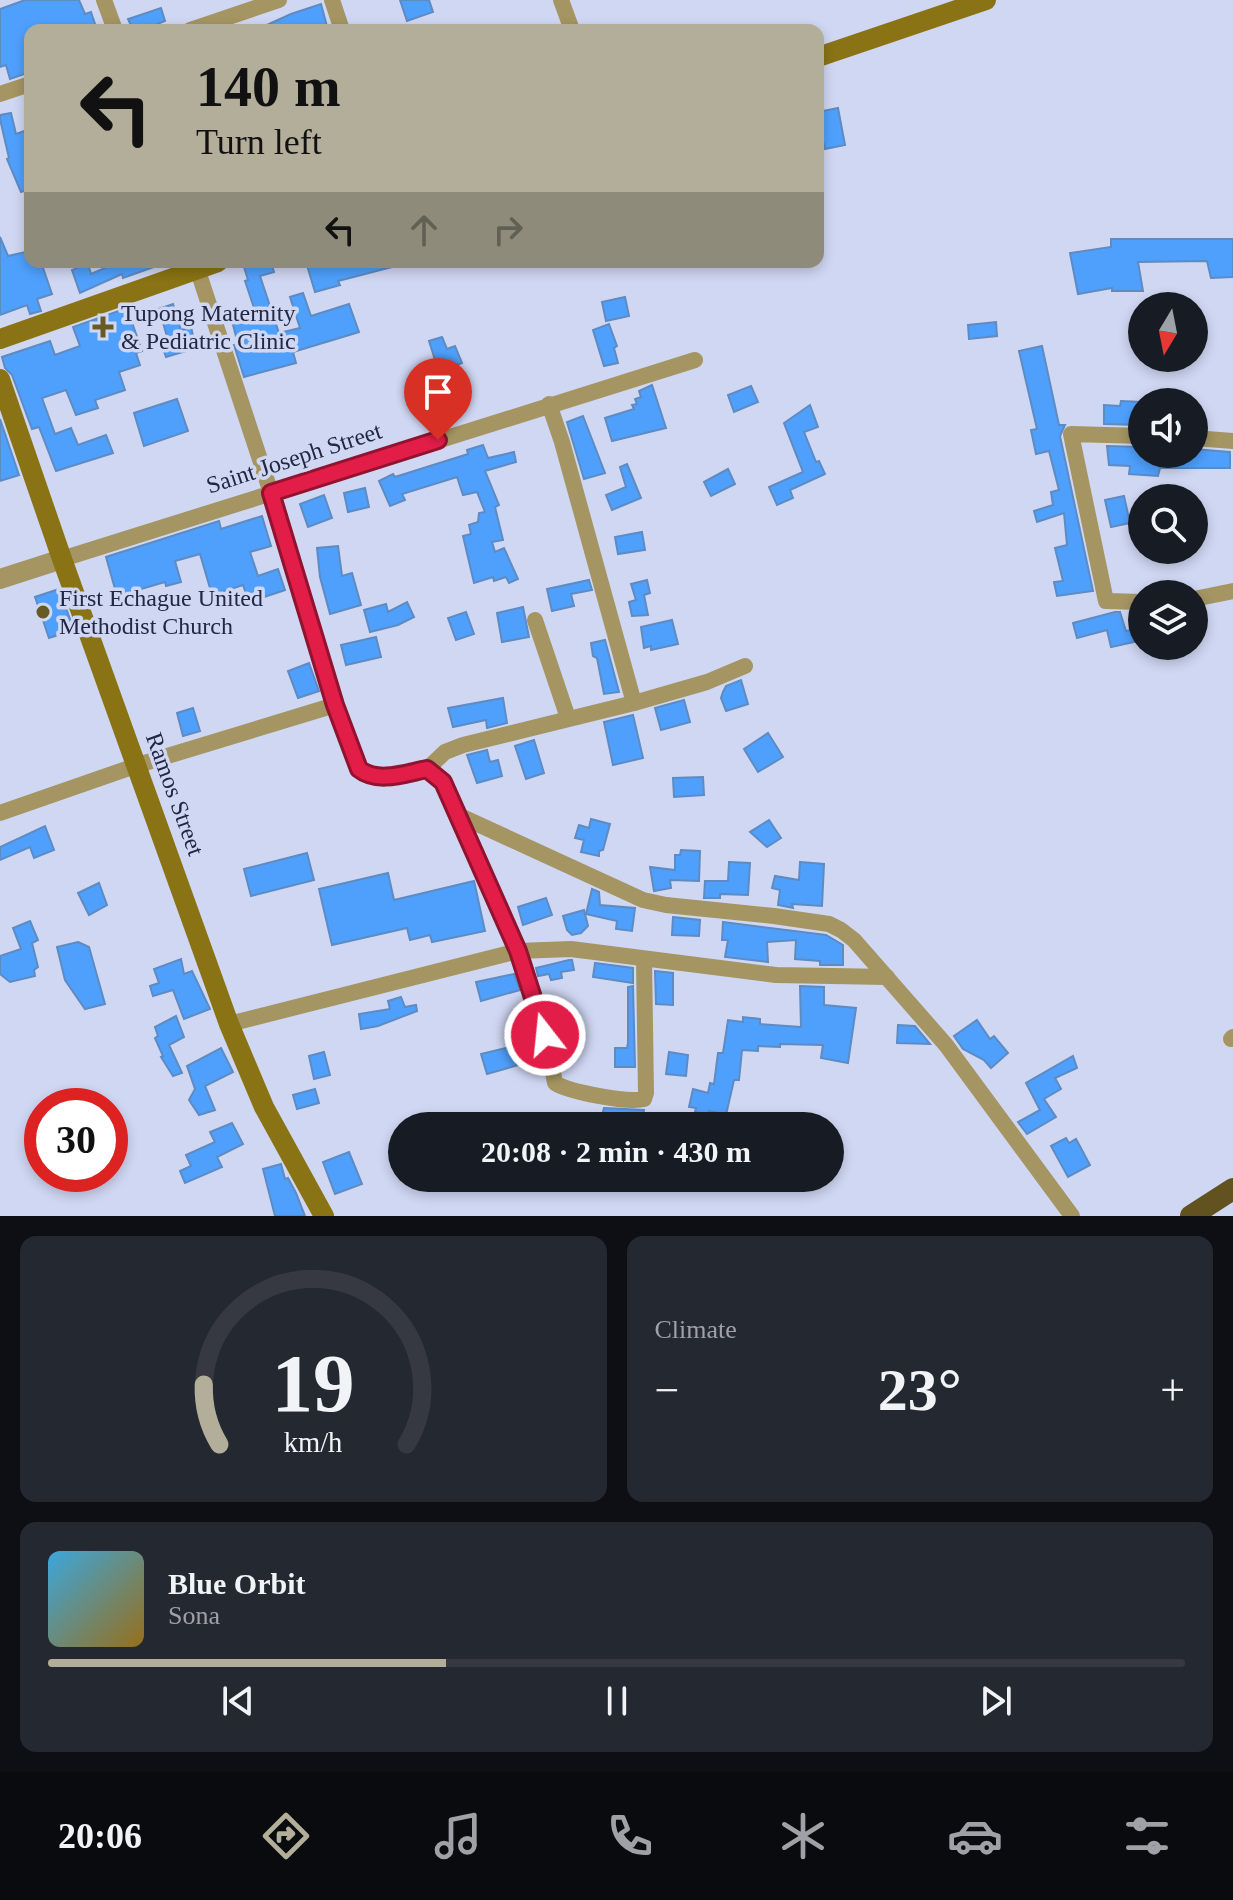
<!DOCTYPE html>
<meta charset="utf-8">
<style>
body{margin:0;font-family:"Times New Roman",serif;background:#242831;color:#f1f3f6;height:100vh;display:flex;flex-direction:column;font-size:30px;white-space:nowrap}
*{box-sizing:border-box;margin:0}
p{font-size:26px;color:#9ea1a6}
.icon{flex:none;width:44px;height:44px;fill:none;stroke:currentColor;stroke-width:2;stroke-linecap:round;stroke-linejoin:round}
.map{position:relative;height:1216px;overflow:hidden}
.drawer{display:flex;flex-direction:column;gap:20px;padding:20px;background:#0d0f14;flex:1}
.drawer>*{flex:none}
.top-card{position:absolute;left:24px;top:24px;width:800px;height:244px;border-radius:16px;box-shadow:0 4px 12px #0003;background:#b3ae99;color:#111;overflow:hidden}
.needle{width:52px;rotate:190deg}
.tools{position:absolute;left:1128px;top:292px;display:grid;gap:16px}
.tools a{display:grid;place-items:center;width:80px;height:80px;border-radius:50%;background:#171b24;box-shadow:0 4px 12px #0003;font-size:40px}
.speed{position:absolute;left:24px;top:1088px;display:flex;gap:16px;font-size:40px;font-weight:700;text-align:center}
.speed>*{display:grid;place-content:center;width:104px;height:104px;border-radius:50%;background:#171b24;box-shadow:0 4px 12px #0003;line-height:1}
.speed .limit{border:12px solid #d22;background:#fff;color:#111}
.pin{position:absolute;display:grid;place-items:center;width:68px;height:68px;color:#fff;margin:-82px -34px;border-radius:50% 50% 50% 0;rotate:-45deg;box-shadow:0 0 8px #0007}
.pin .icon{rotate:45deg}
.me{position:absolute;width:88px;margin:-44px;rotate:344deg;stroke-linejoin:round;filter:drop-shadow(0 0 6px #0008)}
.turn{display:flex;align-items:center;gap:28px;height:168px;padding:0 40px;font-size:36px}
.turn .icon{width:104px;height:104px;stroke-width:2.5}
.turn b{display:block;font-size:56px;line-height:68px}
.lanes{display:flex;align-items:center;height:76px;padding:0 40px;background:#0003;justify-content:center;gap:40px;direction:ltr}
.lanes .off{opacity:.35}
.big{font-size:60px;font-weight:700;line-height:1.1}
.drawer .tile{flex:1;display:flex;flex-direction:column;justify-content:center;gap:12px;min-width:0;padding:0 28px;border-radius:16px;background:#242831}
.drawer .dial{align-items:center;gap:0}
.dial svg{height:208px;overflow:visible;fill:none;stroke:#363941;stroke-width:7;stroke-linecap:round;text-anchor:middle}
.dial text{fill:#f1f3f6;stroke:none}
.song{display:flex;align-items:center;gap:24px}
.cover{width:96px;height:96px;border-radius:12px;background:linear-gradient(135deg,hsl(200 70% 55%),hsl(40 70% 35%))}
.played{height:8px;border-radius:4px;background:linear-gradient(90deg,#b3ae99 35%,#363941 35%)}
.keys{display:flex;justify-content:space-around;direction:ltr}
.heat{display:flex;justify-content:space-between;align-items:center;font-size:44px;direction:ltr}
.drawer .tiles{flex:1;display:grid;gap:20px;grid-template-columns:1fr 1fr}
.tile:last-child{grid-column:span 2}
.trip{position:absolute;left:388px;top:1112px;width:456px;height:80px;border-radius:40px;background:#171b24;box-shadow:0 4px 12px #0003;font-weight:700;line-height:80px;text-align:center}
.tab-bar{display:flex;height:128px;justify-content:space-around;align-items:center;background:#090b0e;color:#9ea1a6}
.tab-bar .icon{width:56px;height:56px}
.tab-bar .active{color:#b3ae99}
.tab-bar b{font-size:36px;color:#f1f3f6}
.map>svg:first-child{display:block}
</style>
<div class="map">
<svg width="1233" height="1216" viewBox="0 0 1233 1216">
<rect width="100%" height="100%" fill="#d0d7f3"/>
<g fill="#4fa0fd" stroke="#5d8bc2" stroke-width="2">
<polygon points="25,0 79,0 85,14 91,12 97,30 30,30 30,72 10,79 6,65 0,67 0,9"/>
<polygon points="400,0 429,0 433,12 407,21"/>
<polygon points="321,4 328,30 256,30 291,14"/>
<polygon points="161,8 165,21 143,30 133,30 128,19"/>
<polygon points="838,108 845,145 825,149 824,144 818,145 818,112"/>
<polygon points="11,113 16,134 30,129 30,189 21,192 7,159 9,158 0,119 0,115"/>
<polygon points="0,237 8,256 30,251 30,262 41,262 52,294 37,299 41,311 30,314 27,305 0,315"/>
<polygon points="1111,239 1233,239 1233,277 1211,278 1207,261 1138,262 1143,291 1112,291 1112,288 1078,294 1070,253 1111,247"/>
<polygon points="119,262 165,263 123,278 122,274 80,293 72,270 88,264 91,274"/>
<polygon points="260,262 271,262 274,272 260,276 279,333 300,328 290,297 303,293 311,316 349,304 359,332 293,352 296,363 244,377 234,345 238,344 232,321 256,314 245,281 248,280 244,267"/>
<polygon points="306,262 396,262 396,266 338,281 340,285 315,292"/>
<polygon points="625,297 629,316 606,321 602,302"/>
<polygon points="173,304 181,330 191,327 196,348 166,357 161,342 168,340 159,309"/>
<polygon points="127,308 142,351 136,353 140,365 119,372 125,390 95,400 98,408 76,415 66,390 42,398 55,434 71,428 78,445 106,435 113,453 56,471 39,427 32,429 12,375 5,368 2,357 50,341 55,355 80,346 73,327"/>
<polygon points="996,322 997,336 969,339 968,325"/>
<polygon points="609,324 617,346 614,348 618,363 604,366 593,330"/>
<polygon points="442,337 447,349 455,346 462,363 455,366 457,370 440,376 429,341"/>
<polygon points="1042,346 1059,425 1065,425 1060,436 1093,591 1057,596 1054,582 1063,581 1055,548 1067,545 1064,513 1037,522 1034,511 1053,505 1051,492 1059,490 1049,451 1036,454 1031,430 1037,429 1019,351"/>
<polygon points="652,385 666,428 612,441 605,418 634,409 632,405 637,404 635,399 641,397 639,391"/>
<polygon points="751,386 758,402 734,412 728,395"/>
<polygon points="177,399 188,431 144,446 134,413"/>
<polygon points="1121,401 1142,402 1142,420 1139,425 1104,424 1104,405 1120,406"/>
<polygon points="810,405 818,427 804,432 816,462 819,461 825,474 790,490 793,498 777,505 769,487 803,472 784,423"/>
<polygon points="583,416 605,473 584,479 567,422"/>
<polygon points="0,419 19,475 0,481"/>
<polygon points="483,445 488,458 514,452 516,462 485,471 499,505 495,507 503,540 492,542 495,552 504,548 518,579 509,583 506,577 494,581 493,577 474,583 463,536 471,534 469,525 478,522 479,513 485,512 477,492 463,495 457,477 402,494 405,500 390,506 379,481 393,474 395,477 468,454 467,450"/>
<polygon points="1107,446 1142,447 1142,454 1194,454 1194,449 1230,452 1230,468 1160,468 1158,476 1129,474 1130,466 1109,465"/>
<polygon points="627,464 641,498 612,510 606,495 626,487 620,467"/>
<polygon points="728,469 735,484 711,496 704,482"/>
<polygon points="365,488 369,507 348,512 344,493"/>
<polygon points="324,495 332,518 308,527 300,504"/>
<polygon points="1124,496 1130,523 1111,527 1105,500"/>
<polygon points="262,516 271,546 250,552 258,576 278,569 285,590 249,602 243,585 212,595 200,554 175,561 181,582 166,586 165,582 117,596 106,557 219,521 221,529"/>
<polygon points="642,532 645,550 618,554 615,537"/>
<polygon points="338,546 342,576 352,573 361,605 330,614 320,577 317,548"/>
<polygon points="589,580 592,590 571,594 574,606 552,611 547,589"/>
<polygon points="647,580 650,593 644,595 648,615 632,616 629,602 636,600 631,584"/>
<polygon points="59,589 74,630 49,638 35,597"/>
<polygon points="407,602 414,617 398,625 370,632 364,610 386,604 388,612"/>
<polygon points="523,607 529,637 502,642 497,613"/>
<polygon points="466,612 474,634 456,640 448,618"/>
<polygon points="1115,612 1120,612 1126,631 1131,630 1134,642 1111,647 1107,630 1077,638 1073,623"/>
<polygon points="672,620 678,644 651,650 651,646 644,648 641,627"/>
<polygon points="376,637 381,657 346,665 341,645"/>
<polygon points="605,640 619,692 604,694 597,658 593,656 591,643"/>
<polygon points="309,663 319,691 298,698 288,671"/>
<polygon points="741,680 748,704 726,711 721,698 723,692 726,686"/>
<polygon points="503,698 507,723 487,728 486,720 453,727 448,708"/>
<polygon points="684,700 690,722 661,730 655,708"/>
<polygon points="193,708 200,731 183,736 177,713"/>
<polygon points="633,715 643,758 613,765 604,722"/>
<polygon points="768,733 783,757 758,772 744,749"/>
<polygon points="534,740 544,773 526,779 515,746"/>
<polygon points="487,750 490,762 498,760 502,776 477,783 467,755"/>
<polygon points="703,777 704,795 674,797 673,778"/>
<polygon points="591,819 610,824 603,850 599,851 599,856 581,852 584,840 575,838 579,825 589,828"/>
<polygon points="769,820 781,838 767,847 750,832"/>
<polygon points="45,826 54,850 34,858 30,847 0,860 0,847"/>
<polygon points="681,850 700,851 699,881 670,880 671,888 654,891 650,867 675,870 675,855 680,855"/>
<polygon points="307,853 314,880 251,896 244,869"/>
<polygon points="729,862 750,863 748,895 720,894 720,898 704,898 705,881 728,881"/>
<polygon points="800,862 824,864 822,906 792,904 793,908 778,905 780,890 772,888 775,876 799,880"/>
<polygon points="388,873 394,900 474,881 485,931 432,942 430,935 410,940 407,928 332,945 319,889"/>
<polygon points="99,883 107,905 89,915 78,893"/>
<polygon points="592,889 599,892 600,905 635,908 632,931 616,929 617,921 586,914"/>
<polygon points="546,898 552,915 523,925 518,907"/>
<polygon points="584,910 588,926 581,933 572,935 567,930 563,916"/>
<polygon points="673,917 700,920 699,936 672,935"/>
<polygon points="30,921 38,940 32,943 38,967 34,970 35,976 10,982 0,974 0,956 21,949 13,928"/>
<polygon points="723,922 826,935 843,945 843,965 820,965 820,961 795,959 796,940 767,942 768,962 725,957 728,940 722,940"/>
<polygon points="78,942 89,947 105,1004 85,1009 65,980 57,947"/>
<polygon points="181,959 184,974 192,971 210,1009 184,1019 173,990 153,996 150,986 159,983 154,969"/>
<polygon points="569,960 572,960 574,970 561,972 562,978 551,980 549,974 538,976 536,968"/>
<polygon points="595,963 633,968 633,983 593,977"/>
<polygon points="655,971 673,973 673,1005 656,1004"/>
<polygon points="514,974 520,990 481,1001 476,982"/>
<polygon points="633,986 635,1067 615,1067 615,1048 627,1048 628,1043 628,987"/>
<polygon points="800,986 824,987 824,1005 856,1008 848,1063 821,1058 823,1045 780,1044 780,1047 758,1046 758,1051 742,1050 739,1080 734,1080 726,1115 709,1111 707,1115 695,1112 696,1108 689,1107 693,1089 708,1093 710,1083 714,1084 718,1053 723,1053 728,1020 743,1022 743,1017 760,1019 760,1024 801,1027"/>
<polygon points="401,997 405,1007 416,1005 417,1011 378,1026 361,1029 359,1014 390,1009 388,1001"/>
<polygon points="176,1016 184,1037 169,1045 182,1073 173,1076 161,1057 163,1056 155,1038 158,1036 155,1027"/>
<polygon points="977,1020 990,1039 994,1036 1008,1053 991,1068 984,1060 963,1049 954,1036"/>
<polygon points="898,1025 915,1026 930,1044 897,1043"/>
<polygon points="535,1041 539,1059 487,1074 481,1054"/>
<polygon points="221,1048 233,1072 205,1086 215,1110 199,1115 189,1100 195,1089 187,1066"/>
<polygon points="324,1052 330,1075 314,1079 309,1056"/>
<polygon points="669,1052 688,1055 686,1076 666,1074"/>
<polygon points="1073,1056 1077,1068 1055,1078 1061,1089 1044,1099 1056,1117 1027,1134 1018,1122 1040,1110 1026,1083"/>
<polygon points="315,1089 319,1103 297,1109 293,1095"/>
<polygon points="604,1108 644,1110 641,1126 628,1125 629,1121 602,1116"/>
<polygon points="232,1123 243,1144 217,1157 222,1167 185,1183 180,1171 191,1166 186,1155 215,1142 210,1132"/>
<polygon points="1066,1138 1069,1143 1076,1139 1090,1165 1068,1177 1051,1146"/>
<polygon points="349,1152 362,1184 335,1194 323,1162"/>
<polygon points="281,1164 285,1179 288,1178 296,1193 305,1216 275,1216 263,1169"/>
</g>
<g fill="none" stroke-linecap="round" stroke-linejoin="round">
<g stroke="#a49562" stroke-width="16">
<polyline points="104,0 115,30"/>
<polyline points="332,0 342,30"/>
<polyline points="561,0 572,30"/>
<polyline points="190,30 279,0"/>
<polyline points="0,94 30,84"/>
<path d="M195,262L271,493L335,705L359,769C378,784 406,773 427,769L443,782C488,879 537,977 555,1083C569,1092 627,1103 644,1099L646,1093L644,959"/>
<polyline points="549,404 562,442 634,703"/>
<polyline points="1142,436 1071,434 1106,601 1142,602"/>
<polyline points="1194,438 1233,441"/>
<polyline points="62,559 695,360"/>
<polyline points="1194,599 1233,591"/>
<polyline points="535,620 568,718"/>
<polyline points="427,769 445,752 463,745 634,703 707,682 745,666"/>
<polyline points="0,813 138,765 335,705"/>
<polyline points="458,815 643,900 666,905 774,916 829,924 841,930 854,940 946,1045 1072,1216"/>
<polyline points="229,1024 518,951 571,949 776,975 887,977"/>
<polyline points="1231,1039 1233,1037"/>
</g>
<polyline stroke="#a49562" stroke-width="20" points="0,579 62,559"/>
<g stroke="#8a7315" stroke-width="20">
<polyline points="818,57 986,0"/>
<polyline points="0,339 218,262"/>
<polyline points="0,379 62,559 229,1024 264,1107 324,1216"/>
</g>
<polyline stroke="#61521f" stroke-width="22" points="1191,1216 1233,1189"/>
</g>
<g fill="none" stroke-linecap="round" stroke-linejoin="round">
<g stroke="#92132f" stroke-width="20">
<path id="route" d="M438,440L271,493L335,705L359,769C378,784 406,773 427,769L443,782L518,951L545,1035"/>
</g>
<use href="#route" stroke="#e11d48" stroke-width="14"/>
</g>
<g fill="#685a27" stroke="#d0d7f3" stroke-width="3">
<path d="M99 315h8v8h8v8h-8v8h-8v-8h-8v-8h8z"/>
<circle cx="43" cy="612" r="8"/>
</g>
<g text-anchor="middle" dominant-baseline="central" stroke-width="7" stroke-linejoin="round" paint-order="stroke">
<g font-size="24" fill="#222842" stroke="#d0d7f3" text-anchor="start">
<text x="121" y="313">Tupong Maternity<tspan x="121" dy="28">&amp; Pediatric Clinic</tspan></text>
<text x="59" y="598">First Echague United<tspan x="59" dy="28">Methodist Church</tspan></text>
</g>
<g font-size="24" fill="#222842" stroke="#d0d7f3">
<text transform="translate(294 458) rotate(-18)">Saint Joseph Street</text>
<text transform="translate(175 794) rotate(70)">Ramos Street</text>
</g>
</g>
</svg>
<div class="tools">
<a><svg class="needle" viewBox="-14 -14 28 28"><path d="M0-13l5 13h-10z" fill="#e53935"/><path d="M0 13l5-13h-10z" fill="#9ea1a6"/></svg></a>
<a><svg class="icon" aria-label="sound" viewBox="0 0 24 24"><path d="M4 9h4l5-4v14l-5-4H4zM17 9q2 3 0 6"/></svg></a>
<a><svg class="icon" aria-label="search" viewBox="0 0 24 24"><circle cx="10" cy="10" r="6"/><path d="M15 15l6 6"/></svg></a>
<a><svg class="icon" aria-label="layers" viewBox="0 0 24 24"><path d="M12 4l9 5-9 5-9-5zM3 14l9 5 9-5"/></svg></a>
</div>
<div class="speed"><div class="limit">30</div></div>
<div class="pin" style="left:438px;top:440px;background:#d93025"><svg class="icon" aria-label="arrive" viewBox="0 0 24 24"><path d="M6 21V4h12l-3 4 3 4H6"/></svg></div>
<svg class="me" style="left:545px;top:1035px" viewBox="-20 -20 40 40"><circle r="17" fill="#e11d48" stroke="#fff" stroke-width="3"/><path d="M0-11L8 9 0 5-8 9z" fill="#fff"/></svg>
<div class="trip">20:08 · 2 min · 430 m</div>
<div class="top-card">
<div class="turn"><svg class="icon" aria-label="left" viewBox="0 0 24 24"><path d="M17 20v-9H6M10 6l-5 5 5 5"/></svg><div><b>140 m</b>Turn left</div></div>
<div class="lanes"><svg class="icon" aria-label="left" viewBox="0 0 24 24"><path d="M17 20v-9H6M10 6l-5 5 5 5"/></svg><svg class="icon off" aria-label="ahead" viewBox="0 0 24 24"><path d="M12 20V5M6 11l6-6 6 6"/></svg><svg class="icon off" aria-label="right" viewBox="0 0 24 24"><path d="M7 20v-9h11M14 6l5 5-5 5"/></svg></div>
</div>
</div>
<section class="drawer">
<div class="tiles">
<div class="tile dial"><svg viewBox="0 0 100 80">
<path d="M14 69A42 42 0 1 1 86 69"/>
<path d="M14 69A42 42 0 0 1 8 46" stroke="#b3ae99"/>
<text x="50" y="56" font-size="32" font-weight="700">19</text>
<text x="50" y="72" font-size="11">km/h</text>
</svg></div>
<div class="tile"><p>Climate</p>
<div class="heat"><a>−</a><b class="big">23°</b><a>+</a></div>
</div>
<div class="tile">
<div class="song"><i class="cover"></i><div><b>Blue Orbit</b><p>Sona</p></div></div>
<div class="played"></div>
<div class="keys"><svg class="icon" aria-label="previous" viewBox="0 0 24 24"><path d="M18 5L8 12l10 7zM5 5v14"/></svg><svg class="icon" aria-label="pause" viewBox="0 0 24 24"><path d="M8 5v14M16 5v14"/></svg><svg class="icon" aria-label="next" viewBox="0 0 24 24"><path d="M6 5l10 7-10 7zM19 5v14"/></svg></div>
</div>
</div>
</section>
<nav class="tab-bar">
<b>20:06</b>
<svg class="icon active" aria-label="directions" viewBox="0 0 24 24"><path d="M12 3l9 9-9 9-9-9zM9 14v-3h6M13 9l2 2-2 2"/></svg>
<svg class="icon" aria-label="music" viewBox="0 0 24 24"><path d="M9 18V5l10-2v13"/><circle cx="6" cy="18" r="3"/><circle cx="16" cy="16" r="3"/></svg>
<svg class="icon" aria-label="phone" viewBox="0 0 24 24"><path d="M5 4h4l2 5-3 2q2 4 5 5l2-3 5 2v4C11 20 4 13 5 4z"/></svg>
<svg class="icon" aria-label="climate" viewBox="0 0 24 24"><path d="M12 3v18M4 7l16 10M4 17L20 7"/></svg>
<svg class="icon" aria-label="car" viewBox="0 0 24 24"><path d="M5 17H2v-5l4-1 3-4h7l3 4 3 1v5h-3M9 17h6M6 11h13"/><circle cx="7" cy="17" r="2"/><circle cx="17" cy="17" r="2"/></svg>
<svg class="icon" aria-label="filters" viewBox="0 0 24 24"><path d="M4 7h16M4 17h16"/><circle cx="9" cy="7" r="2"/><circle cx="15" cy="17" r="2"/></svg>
</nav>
